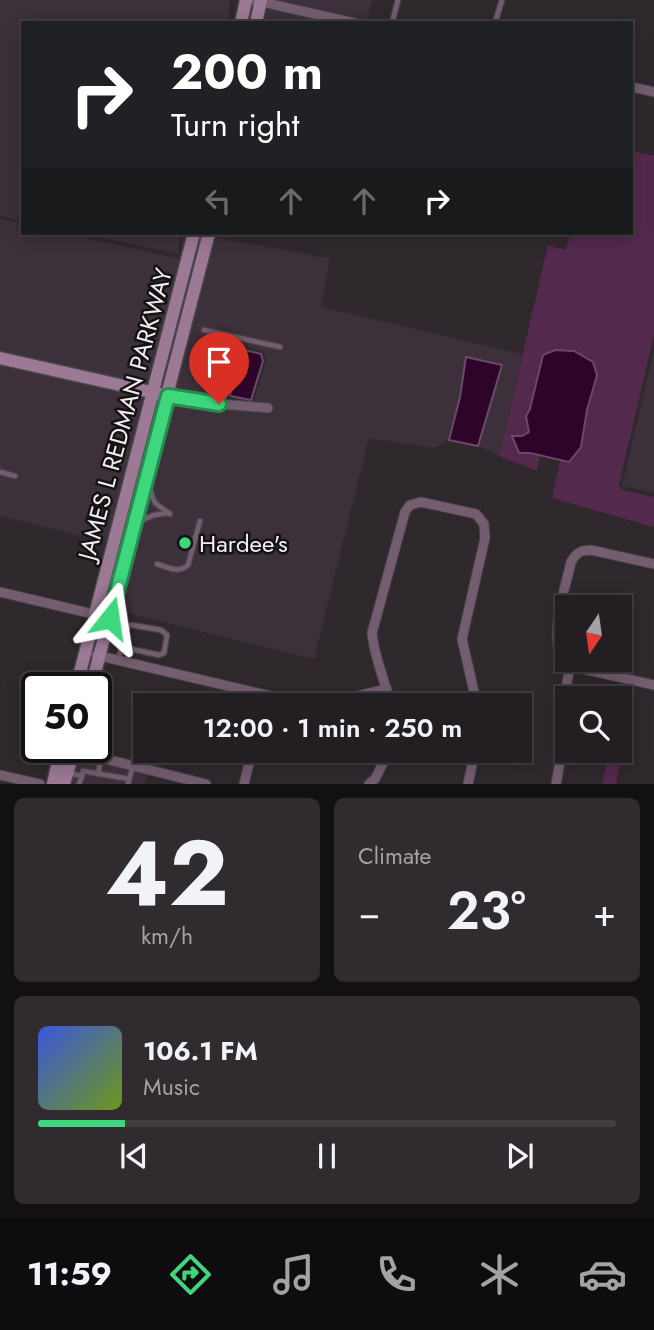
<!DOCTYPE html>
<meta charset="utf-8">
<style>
body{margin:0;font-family:Jost,sans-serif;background:#2f2b2f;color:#f1f3f6;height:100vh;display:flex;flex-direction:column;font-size:26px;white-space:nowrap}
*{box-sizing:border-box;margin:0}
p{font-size:23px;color:#a3a2a5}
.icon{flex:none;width:38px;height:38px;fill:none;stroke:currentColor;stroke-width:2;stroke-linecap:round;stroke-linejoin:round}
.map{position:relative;height:784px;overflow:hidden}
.sheet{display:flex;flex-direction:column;gap:14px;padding:14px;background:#131013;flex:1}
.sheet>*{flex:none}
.guide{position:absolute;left:21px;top:21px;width:612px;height:214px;border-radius:0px;box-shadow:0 4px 18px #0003,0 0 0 2px #403c40;background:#202124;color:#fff;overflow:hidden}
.needle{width:46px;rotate:193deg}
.buttons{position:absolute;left:555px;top:595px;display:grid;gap:14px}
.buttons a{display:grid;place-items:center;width:77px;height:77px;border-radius:0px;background:#231e22;box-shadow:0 4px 18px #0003,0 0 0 2px #403c40;font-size:35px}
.speed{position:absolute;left:21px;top:672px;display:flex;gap:14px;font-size:35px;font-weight:700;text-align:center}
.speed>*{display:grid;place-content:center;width:91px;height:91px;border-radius:50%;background:#231e22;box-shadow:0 4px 18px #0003,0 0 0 2px #403c40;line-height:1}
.speed .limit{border:4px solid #111;border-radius:10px;background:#fff;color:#111}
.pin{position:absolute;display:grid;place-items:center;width:60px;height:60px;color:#fff;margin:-72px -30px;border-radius:50% 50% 50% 0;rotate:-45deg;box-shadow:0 0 7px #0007}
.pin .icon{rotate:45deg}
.me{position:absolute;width:77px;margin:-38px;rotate:15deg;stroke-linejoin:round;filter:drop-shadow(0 0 5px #0008)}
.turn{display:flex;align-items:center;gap:24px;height:147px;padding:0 35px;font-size:32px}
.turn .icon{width:91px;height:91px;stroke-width:2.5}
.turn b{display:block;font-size:49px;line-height:60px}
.lanes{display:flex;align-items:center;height:66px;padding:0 35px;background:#0003;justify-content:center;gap:35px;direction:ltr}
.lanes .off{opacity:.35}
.big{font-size:52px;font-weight:600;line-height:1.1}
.sheet .tile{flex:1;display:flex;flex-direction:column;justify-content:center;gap:10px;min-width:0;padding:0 24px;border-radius:10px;background:#2f2b2f}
.sheet .dial{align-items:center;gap:0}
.dial b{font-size:91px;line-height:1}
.song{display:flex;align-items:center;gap:21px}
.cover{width:84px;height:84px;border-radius:10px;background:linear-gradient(135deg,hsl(230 70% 55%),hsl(80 70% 35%))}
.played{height:7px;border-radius:4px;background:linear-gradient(90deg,#3ed77d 15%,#403c40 15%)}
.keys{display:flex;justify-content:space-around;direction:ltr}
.heat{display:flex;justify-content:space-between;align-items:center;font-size:38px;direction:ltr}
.sheet .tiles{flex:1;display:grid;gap:14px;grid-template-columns:1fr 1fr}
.tile:last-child{grid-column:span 2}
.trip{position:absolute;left:133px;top:693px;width:399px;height:70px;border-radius:0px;background:#231e22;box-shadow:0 4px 18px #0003,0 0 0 2px #403c40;font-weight:600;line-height:70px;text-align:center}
.tabs{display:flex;height:112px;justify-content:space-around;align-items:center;background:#0e0c0e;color:#a3a2a5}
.tabs .icon{width:49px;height:49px}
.tabs .on{color:#3ed77d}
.tabs b{font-size:32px;color:#f1f3f6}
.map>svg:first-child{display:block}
</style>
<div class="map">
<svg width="654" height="784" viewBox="0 0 654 784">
<rect width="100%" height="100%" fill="#2f282d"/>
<g fill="#3c303a" fill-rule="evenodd">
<polygon points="0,0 230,0 229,23 23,23 23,221 0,216"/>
<polygon points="265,0 372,0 367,23 260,23"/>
<polygon points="0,219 23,224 23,233 62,233 177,258 180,256 184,233 190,233 151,388 0,353"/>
<polygon points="79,233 180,233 178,254"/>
<polygon points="198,233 205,233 165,391 159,390"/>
<path d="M212,237L330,258L321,307L522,354L499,456L478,446L502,365L466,357L460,397L449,440L434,448L369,438L314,659L119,611L132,549ZM240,345L263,351L266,360L254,401L251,404L229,399L227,396L237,348Z"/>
<polygon points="654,350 654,493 622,486"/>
<polygon points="0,362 149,397 110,543 0,516"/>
<polygon points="76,757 148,774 144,784 68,784"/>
</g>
<g fill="#54294e">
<path d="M632,151L654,156V335L619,485L622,490L654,497V527L552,498L560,461L569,462L597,375L593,362C575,352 562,347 543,355L530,409L526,416L529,432L522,436L530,453L540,456L537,471L499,456L548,245L565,250L571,233H632Z"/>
<polygon points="622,752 616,784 602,784 607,760 615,753"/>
</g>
<g fill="#2f042b" stroke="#6a4a66" stroke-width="2">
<polygon points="240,349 261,354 263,361 251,400 230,396"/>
<polygon points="555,350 574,351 593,362 597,375 587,410 581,447 569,462 530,453 519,453 512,436 522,436 529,432 526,416 530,409 543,355"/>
<polygon points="466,357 502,365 478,446 449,440 460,397"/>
</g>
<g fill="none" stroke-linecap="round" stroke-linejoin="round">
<g stroke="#4a4448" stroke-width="7">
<g id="lane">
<polyline points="392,23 398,0"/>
<polyline points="495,23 502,0"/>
<polyline points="204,330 280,347"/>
<polyline points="0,472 15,476"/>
<polyline points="148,485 155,503 170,514"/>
<polyline points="138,522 154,515 169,513"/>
<path d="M157,564C167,567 179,574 188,565L200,521"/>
<polyline points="118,661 126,628 131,625 161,630 167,635 164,653 159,655 122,647"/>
<polyline points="68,773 82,776 83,771 129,779"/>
<polyline points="98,774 101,758"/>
<polyline points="79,784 82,776"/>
<polyline points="128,784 133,766"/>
</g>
</g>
<g stroke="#4a4448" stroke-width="11">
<g id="street">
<polyline points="253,0 355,23"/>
<polyline points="632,87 654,92"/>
<polyline points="168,396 196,402 268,408"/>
<path d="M654,564L591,550C581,550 576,553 571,562C566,587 543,650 570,666L654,685"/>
<polyline points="0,592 110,618"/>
<polyline points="96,655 309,705"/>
<polyline points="264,705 266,695"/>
<polyline points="318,705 387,689"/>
<path d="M390,705C386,681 374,658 372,633L405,512L410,505L421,502L476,514L484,524L485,538L462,639L477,705"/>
<polyline points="74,751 206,784"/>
<polyline points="0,775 40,784"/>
<polyline points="244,784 252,751"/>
<polyline points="369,784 375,779 389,751"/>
<polyline points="468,784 475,751"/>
<polyline points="556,784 563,746 563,705 570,666"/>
</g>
</g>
<g stroke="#4a4448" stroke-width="15">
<g id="secondary">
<polyline points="241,23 246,0"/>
<polyline points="256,23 261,0"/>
<polyline points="0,358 160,394"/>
<polyline points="76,688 194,233"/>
<polyline points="91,688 209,233"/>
<polyline points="53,784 61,747"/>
<polyline points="64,784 75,747"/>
</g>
</g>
<use href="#lane" stroke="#735d6f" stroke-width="4.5"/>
<use href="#street" stroke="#735d6f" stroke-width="9"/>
<use href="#secondary" stroke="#9c7995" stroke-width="12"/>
</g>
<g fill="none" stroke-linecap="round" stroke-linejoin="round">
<g stroke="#288c51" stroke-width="18">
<polyline id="route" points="110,618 168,396 219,404"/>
</g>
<use href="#route" stroke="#3ed77d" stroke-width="12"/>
</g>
<circle fill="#3ed77d" stroke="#151214" stroke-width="2.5" cx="185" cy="543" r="7"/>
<g text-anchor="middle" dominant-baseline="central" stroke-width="5" stroke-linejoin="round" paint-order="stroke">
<g font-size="24" fill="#f2edf1" stroke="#151214">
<text transform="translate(125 414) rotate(-75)">JAMES L REDMAN PARKWAY</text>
</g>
<g font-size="24" fill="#f2edf1" stroke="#151214" text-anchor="start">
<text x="199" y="543">Hardee's</text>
</g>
</g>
</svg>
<div class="buttons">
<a><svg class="needle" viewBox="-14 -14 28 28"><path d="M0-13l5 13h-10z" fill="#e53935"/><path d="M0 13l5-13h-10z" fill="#a3a2a5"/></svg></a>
<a><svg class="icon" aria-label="search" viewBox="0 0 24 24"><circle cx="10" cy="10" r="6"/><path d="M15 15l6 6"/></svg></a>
</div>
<div class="speed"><div class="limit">50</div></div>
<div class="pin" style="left:219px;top:404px;background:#d93025"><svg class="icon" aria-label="arrive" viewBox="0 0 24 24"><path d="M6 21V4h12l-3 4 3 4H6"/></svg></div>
<svg class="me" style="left:110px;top:618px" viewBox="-20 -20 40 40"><path d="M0-17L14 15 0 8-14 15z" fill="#3ed77d" stroke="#fff" stroke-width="4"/></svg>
<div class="trip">12:00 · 1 min · 250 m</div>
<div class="guide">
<div class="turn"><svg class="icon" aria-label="right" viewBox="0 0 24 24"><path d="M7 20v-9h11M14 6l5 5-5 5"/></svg><div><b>200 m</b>Turn right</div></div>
<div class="lanes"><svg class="icon off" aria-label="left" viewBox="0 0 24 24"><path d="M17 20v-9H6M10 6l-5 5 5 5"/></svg><svg class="icon off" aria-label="ahead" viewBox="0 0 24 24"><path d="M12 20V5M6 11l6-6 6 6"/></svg><svg class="icon off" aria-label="ahead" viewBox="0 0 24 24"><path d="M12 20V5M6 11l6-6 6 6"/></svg><svg class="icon" aria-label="right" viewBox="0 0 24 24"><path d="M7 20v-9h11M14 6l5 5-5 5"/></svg></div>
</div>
</div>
<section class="sheet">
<div class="tiles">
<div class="tile dial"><b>42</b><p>km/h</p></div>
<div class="tile"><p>Climate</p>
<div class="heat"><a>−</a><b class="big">23°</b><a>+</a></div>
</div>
<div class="tile">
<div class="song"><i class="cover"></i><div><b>106.1 FM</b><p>Music</p></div></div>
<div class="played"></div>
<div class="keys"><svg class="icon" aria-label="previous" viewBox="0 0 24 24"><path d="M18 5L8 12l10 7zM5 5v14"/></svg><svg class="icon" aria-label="pause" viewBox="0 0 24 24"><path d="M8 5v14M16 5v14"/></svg><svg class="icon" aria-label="next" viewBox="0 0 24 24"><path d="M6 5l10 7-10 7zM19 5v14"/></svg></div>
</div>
</div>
</section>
<nav class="tabs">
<b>11:59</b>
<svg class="icon on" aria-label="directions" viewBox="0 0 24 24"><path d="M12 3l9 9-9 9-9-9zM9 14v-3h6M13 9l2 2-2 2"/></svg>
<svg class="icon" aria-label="music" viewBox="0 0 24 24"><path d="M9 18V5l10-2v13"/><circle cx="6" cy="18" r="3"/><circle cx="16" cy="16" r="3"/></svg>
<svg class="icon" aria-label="phone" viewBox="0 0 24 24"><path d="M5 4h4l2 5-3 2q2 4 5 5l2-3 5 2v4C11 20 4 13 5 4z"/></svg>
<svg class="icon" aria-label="climate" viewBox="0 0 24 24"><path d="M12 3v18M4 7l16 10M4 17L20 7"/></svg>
<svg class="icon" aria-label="car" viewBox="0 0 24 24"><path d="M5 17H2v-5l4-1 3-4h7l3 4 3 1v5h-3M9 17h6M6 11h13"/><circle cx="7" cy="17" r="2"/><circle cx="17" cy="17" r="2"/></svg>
</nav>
